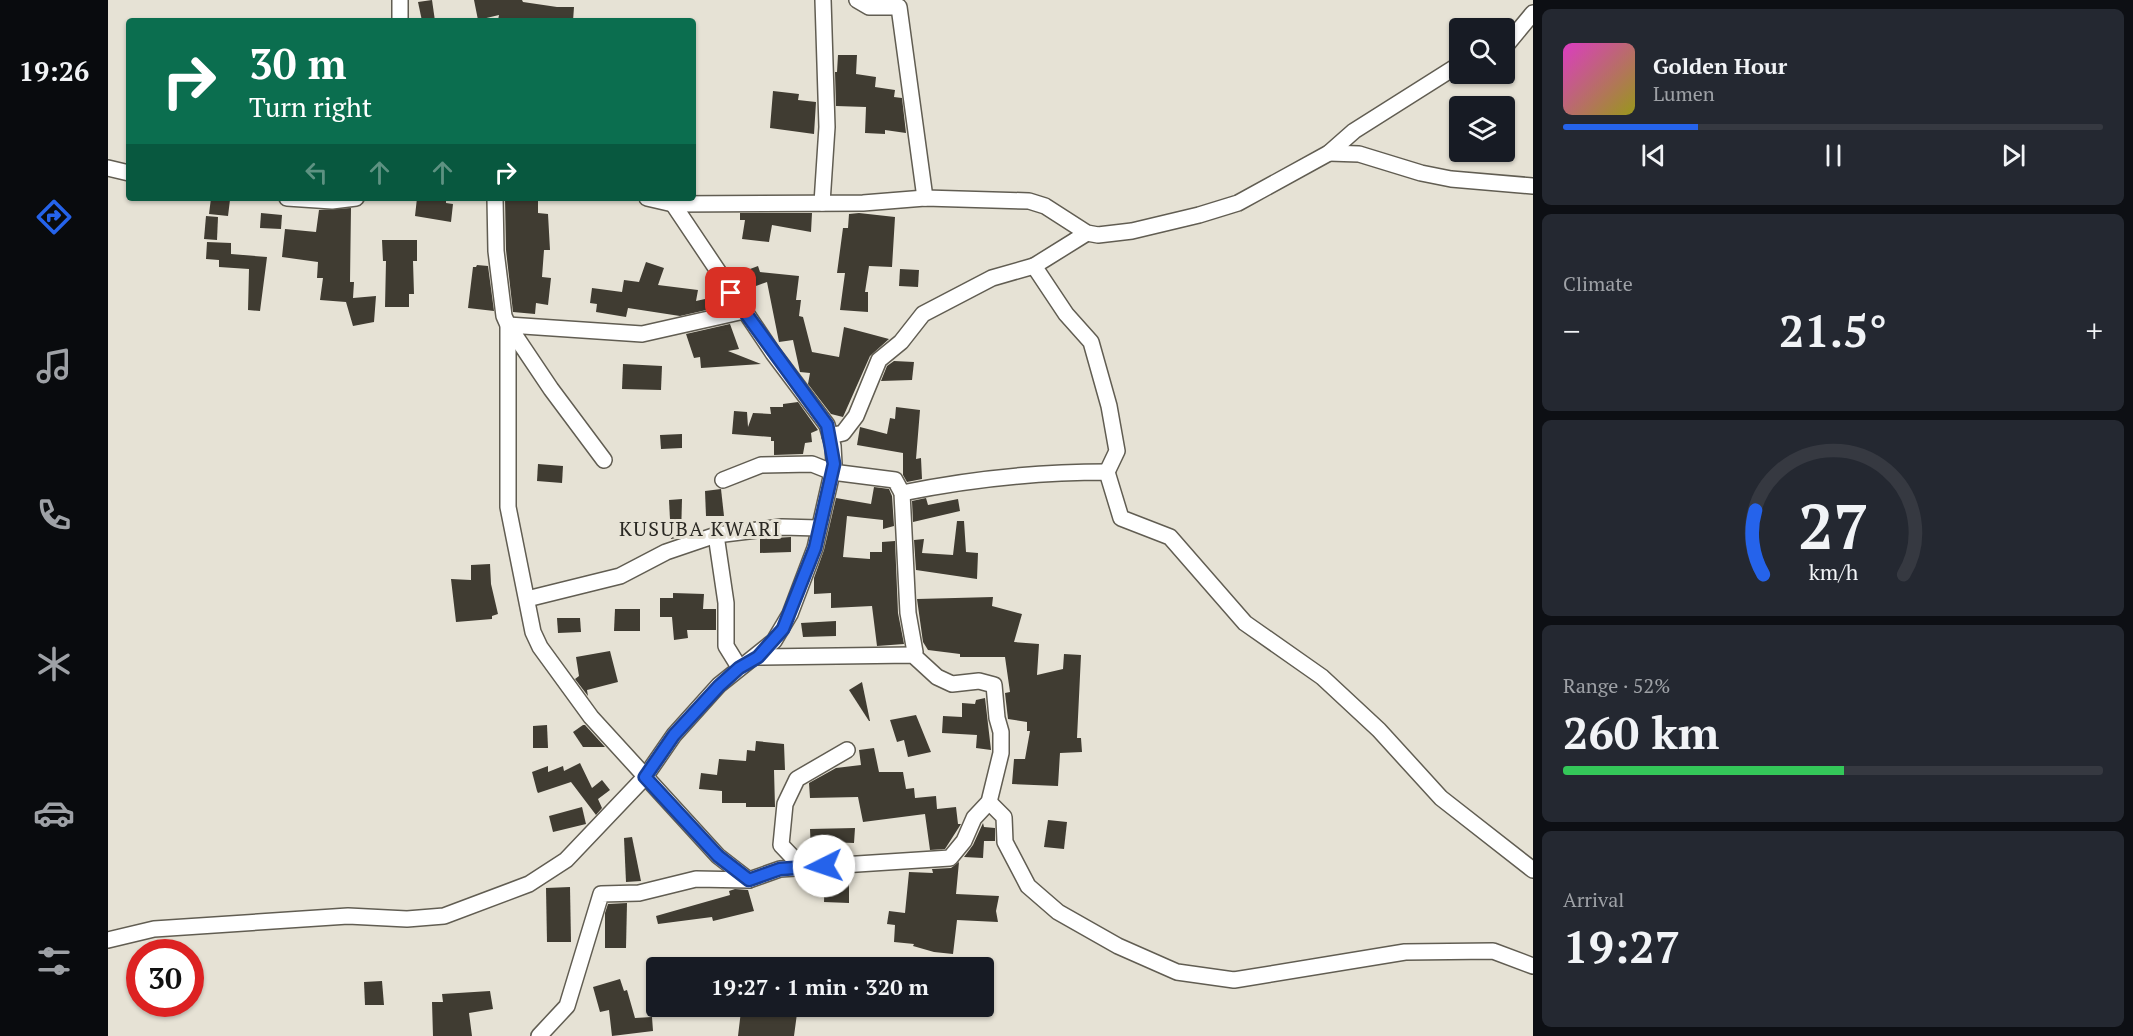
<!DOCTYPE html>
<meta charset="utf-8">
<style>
body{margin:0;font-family:"PT Serif",serif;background:#242831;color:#f1f3f6;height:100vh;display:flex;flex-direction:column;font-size:22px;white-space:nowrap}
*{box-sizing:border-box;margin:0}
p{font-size:20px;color:#9ea1a6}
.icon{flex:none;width:33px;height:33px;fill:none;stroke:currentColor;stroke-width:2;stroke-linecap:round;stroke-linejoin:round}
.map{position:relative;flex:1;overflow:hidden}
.side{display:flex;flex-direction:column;gap:9px;padding:9px;background:#0d0f14;width:600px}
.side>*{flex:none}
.top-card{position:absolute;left:18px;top:18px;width:570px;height:183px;border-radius:6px;box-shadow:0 2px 4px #0004;background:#0b6e4f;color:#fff;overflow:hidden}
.controls{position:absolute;left:1341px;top:18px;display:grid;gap:12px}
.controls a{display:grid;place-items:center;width:66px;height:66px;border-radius:6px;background:#171b24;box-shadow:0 2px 4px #0004;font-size:30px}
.speed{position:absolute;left:18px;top:939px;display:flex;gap:12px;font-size:30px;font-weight:700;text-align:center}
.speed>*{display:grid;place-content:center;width:78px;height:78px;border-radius:50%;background:#171b24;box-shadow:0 2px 4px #0004;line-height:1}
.speed .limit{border:9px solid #d22;background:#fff;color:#111}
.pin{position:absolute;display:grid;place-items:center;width:51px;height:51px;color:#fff;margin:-26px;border-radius:12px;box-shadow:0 3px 9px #0006}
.me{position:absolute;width:66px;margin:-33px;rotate:266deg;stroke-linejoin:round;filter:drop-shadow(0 0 4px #0008)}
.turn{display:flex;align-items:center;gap:21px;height:126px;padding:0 24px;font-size:27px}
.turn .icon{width:78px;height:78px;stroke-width:2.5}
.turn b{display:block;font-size:42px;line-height:51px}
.lanes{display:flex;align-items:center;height:57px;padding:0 24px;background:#0003;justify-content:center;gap:30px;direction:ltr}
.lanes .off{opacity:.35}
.big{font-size:45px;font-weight:800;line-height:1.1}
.side .card{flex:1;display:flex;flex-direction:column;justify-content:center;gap:9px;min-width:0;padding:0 21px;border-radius:9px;background:#242831}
.side .dial{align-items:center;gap:0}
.dial svg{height:156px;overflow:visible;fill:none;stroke:#363941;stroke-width:7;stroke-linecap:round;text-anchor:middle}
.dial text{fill:#f1f3f6;stroke:none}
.song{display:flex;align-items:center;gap:18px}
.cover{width:72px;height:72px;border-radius:9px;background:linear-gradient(135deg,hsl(310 70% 55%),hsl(60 70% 35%))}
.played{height:6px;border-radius:3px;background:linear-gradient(90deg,#2563eb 25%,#363941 25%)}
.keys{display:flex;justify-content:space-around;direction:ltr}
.heat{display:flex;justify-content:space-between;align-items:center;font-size:33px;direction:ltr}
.charge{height:9px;border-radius:4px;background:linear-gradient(90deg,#34c759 52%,#363941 0)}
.trip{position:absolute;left:538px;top:957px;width:348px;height:60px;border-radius:6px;background:#171b24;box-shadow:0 2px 4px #0004;font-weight:800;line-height:60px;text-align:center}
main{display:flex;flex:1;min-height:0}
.menu{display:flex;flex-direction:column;width:108px;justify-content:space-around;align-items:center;background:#090b0e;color:#9ea1a6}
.menu .icon{width:42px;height:42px}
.menu .current{color:#2563eb}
.menu b{font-size:27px;color:#f1f3f6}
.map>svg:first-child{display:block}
</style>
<main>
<nav class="menu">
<b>19:26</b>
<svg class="icon current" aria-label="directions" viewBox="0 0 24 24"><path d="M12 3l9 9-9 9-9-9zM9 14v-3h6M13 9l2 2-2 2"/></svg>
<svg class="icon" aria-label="music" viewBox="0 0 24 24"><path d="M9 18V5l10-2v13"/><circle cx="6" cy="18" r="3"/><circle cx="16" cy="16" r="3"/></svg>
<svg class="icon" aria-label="phone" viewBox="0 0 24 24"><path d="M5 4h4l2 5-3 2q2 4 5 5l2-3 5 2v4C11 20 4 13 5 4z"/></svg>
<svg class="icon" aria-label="climate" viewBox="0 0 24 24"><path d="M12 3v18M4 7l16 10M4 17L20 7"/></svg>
<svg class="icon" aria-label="car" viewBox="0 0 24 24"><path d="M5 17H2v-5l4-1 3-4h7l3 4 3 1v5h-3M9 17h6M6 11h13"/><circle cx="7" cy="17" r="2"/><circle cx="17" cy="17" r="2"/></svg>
<svg class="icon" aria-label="filters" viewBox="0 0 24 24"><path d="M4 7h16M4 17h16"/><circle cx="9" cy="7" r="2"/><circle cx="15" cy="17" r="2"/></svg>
</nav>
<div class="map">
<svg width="1425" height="1036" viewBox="0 0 1425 1036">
<rect width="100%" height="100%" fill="#e6e2d5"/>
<g fill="#403c32">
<polygon points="324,0 327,21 314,21 310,2"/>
<polygon points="366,0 414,0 415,2 449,7 466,7 465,21 390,20 391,15 370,20"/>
<polygon points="730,55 749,55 748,74 768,77 767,87 787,90 786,97 794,98 798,133 777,130 777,134 757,133 758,107 728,106 727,72 729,72"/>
<polygon points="665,91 691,94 690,100 708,102 706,134 662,128"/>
<polygon points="103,198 122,200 120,216 101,214"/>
<polygon points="309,198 338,198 338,203 345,204 343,222 307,216"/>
<polygon points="397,198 430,198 430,213 440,214 442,250 436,250 434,277 443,278 440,305 428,303 427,314 405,312 398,250"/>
<polygon points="243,208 242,282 246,282 245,298 268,296 266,322 245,326 238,302 212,300 215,278 209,278 210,262 174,257 177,229 208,232 211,210"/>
<polygon points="153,213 174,215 173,229 152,228"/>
<polygon points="632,213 704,213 703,232 664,225 661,242 634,239 637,220 632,220"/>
<polygon points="751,213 787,217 784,267 761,266 757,292 760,292 760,312 732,310 737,273 729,273 735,228 740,228 741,214"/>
<polygon points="98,216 110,217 109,240 96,239"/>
<polygon points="274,240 309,240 309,261 305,261 306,294 301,294 301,307 277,307 278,261 275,261"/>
<polygon points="99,242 123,243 123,254 159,257 152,311 140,310 141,269 111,267 111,260 98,259"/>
<polygon points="538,262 556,268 550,285 590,290 588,301 606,297 608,307 616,306 572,316 520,308 518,317 488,312 489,304 482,303 484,288 514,292 516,280 531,282"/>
<polygon points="369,265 380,266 386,311 360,308 365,267 368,267"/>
<polygon points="650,266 652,272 691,276 688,300 693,300 691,316 695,317 704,352 731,357 736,327 781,339 762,356 735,417 723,414 700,384 702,373 692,372 685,340 671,342 659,282 640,289 634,272"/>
<polygon points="792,269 811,270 810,287 791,286"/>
<polygon points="622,324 631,349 620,351 653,364 593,368 592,357 586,358 578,334"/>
<polygon points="786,361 806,362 804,380 773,381 779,366"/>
<polygon points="515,364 554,366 553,390 514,389"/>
<polygon points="690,402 710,430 703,433 704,442 697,443 695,454 666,455 666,441 663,441 663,437 624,434 626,411 639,412 640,427 645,413 663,414 662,407 675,407 675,404"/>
<polygon points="788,407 812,410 808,459 813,458 814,479 799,482 795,475 795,453 749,445 752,427 779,434 782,418 787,419"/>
<polygon points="574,434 574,448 553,449 552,435"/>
<polygon points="430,464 455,466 454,483 429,481"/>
<polygon points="766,487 781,489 784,496 786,526 775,529 775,520 739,516 735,557 762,559 762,552 774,552 774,542 787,541 790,613 796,644 769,646 764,606 723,608 723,593 706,594 706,578 716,550 728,498 763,504"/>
<polygon points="613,489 616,516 598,516 597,491"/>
<polygon points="818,498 820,505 850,499 852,511 805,522 804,501"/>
<polygon points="574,499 573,537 563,539 561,500"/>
<polygon points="849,521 856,521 858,552 870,553 869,579 808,570 806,540 816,539 814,553 845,555"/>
<polygon points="683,537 683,552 652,553 652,539"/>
<polygon points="382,564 383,584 390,614 384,616 384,619 348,622 343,579 363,580 363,565"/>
<polygon points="565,593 596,594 595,609 608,609 608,630 579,630 580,638 566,640 564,617 552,617 552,598 565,598"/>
<polygon points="885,597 884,606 914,614 906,642 931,644 929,675 955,669 956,654 973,655 969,738 973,738 974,752 952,753 950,786 904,784 906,759 917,759 922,731 919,731 919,722 900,719 897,693 902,692 897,657 852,657 852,654 820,650 815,642 809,599"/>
<polygon points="507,609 532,609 532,631 506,631"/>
<polygon points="449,618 472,618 473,632 450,633"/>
<polygon points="728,621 728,636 695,637 693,623"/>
<polygon points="502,651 510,682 479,690 480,696 467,679 471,676 468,657"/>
<polygon points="754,682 762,721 761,721 741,690"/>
<polygon points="877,698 883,750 868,748 869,735 834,733 835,716 854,717 854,703 867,704 868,700"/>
<polygon points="808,715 823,752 800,757 796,740 789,742 782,720"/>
<polygon points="439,725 440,748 425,748 425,726"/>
<polygon points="475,725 477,725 497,747 475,747 465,732"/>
<polygon points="648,741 676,744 677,770 666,770 667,807 638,807 638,803 614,803 614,791 591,789 593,773 609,775 611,759 638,761 639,750 647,751"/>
<polygon points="766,748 771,772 795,772 798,789 806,788 807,798 828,796 829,809 848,807 850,824 853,824 837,849 822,850 817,814 755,822 750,797 702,798 701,783 728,768 753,765 751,750"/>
<polygon points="472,763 484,788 494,780 502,790 490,799 494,808 488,815 463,782 430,793 429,791 424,772 440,766 440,772 455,766 456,771"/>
<polygon points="474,807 478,824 445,832 441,816"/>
<polygon points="940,820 959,822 956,849 936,847"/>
<polygon points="875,823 876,827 887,828 887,841 876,841 875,858 856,857 865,845"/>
<polygon points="747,828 746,843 719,842 720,851 703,852 702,829"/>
<polygon points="524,837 533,881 518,882 516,838"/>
<polygon points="851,862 848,894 891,896 888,911 890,922 849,920 845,954 826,952 805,946 806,944 786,942 787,925 779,924 781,911 797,913 801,872 825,873 824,869 843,868"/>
<polygon points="741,874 741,903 716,902 717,876"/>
<polygon points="462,887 463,942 439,942 438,888"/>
<polygon points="627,889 640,890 646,911 605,921 604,917 550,924 548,916 622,895 621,891"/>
<polygon points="519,903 518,948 497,948 497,913 500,904"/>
<polygon points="512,979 516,991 519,990 527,1018 544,1017 545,1031 504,1036 501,1010 492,1012 485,987"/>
<polygon points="274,981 276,1005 257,1005 256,982"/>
<polygon points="382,991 385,1009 361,1013 364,1036 325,1036 324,1002 335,1002 334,994"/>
<polygon points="671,1006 690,1006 686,1036 630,1036 633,1011 669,1016"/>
</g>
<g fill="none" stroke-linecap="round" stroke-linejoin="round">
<g stroke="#615d52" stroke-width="18">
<g id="minor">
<polyline points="749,0 761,7 791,7 817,198"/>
<polyline points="292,21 292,0"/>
<polyline points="1396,48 1425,13"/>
<polyline points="1221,153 1251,154 1313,173 1343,179 1425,186"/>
<polyline points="0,168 21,173"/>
<polyline points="179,198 224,201 248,198"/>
<polyline points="387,198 388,251 396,316 400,325 400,507 425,632 432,647 483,717 610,856 641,880"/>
<polyline points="539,198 565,204 755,203 817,198 921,201 937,206 979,233 990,235 1024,231 1091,215 1130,203 1221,153 1246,131 1352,64"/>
<polyline points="714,203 719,127 715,0"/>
<polyline points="979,233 926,266 958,314 983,342 1001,406 1009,451 999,472"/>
<polyline points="722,436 735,433 748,416 771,360 793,342 815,314 884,278 926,266"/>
<polyline points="496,460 443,389 400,325 534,334 636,311"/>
<polyline points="615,480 653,465 704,464 724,472 787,480 794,493 800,613 807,652 805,655"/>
<path d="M794,493C862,479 929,472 999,472L1013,518L1062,537L1137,623L1214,677L1271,730L1333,798L1425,870"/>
<polyline points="608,535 618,603 618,646 631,667"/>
<polyline points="419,599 512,576 558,552 608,535 674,527 711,528"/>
<polyline points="881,802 896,817 897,842 920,886 950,912 1010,946 1069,972 1126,980 1297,952 1385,951 1425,966"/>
<polyline points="694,867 673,845 677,804 689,779 739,750"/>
<polyline points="0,940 46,929 240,916 299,919 336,916 421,884 458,860 537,777 566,735 611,685 666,641 682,614 707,548 726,464 725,446 719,425 665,353 565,204"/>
<polyline points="431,1036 459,1006 493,894 531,893 588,879 641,880 672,869 842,858 856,841 866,818 881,802 893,753 893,732 889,718 886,685 871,681 844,684 829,677 805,655 650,657"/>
</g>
</g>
<use href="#minor" stroke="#fff" stroke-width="15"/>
</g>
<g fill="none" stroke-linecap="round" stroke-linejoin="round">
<g stroke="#184099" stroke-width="15">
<polyline id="route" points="623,293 719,425 726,464 707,548 675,629 650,657 631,668 611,686 566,735 537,777 610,856 641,880 672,869 716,866"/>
</g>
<use href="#route" stroke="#2563eb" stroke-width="10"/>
</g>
<g text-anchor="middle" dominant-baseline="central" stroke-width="6" stroke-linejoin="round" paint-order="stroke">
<g font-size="20" letter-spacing="1.5" fill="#2a2823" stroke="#e6e2d5">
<text x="592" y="528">KUSUBA KWARI</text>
</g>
</g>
</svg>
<div class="controls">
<a><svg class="icon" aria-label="search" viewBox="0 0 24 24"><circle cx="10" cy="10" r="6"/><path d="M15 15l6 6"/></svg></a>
<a><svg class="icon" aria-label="layers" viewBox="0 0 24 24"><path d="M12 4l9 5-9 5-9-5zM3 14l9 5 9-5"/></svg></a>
</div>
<div class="speed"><div class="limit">30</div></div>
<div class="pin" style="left:623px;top:293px;background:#d93025"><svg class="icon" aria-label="arrive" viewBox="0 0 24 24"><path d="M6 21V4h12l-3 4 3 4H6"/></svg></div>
<svg class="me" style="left:716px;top:866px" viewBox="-20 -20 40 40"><circle r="19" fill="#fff"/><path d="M0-13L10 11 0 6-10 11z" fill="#2563eb"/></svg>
<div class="trip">19:27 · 1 min · 320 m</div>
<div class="top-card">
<div class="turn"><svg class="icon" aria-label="right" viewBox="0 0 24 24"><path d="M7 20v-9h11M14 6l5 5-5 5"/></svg><div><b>30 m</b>Turn right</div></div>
<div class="lanes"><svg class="icon off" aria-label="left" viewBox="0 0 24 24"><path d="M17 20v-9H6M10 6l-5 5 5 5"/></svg><svg class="icon off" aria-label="ahead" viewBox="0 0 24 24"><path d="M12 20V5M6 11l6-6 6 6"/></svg><svg class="icon off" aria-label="ahead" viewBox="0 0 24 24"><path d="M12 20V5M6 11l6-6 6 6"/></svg><svg class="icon" aria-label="right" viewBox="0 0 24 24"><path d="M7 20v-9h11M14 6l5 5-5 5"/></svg></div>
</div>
</div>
<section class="side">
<div class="card">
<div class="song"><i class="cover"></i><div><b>Golden Hour</b><p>Lumen</p></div></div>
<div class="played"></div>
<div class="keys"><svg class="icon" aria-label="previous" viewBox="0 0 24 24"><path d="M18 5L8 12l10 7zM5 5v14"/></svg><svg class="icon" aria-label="pause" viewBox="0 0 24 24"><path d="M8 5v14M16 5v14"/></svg><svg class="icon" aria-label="next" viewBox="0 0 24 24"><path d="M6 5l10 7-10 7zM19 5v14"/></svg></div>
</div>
<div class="card"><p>Climate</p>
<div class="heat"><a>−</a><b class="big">21.5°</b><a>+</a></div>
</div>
<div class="card dial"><svg viewBox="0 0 100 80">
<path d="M14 69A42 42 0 1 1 86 69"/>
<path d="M14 69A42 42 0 0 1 10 36" stroke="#2563eb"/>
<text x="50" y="56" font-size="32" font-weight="700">27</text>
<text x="50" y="72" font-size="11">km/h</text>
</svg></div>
<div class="card"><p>Range · 52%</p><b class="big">260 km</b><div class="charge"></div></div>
<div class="card"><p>Arrival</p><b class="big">19:27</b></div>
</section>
</main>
